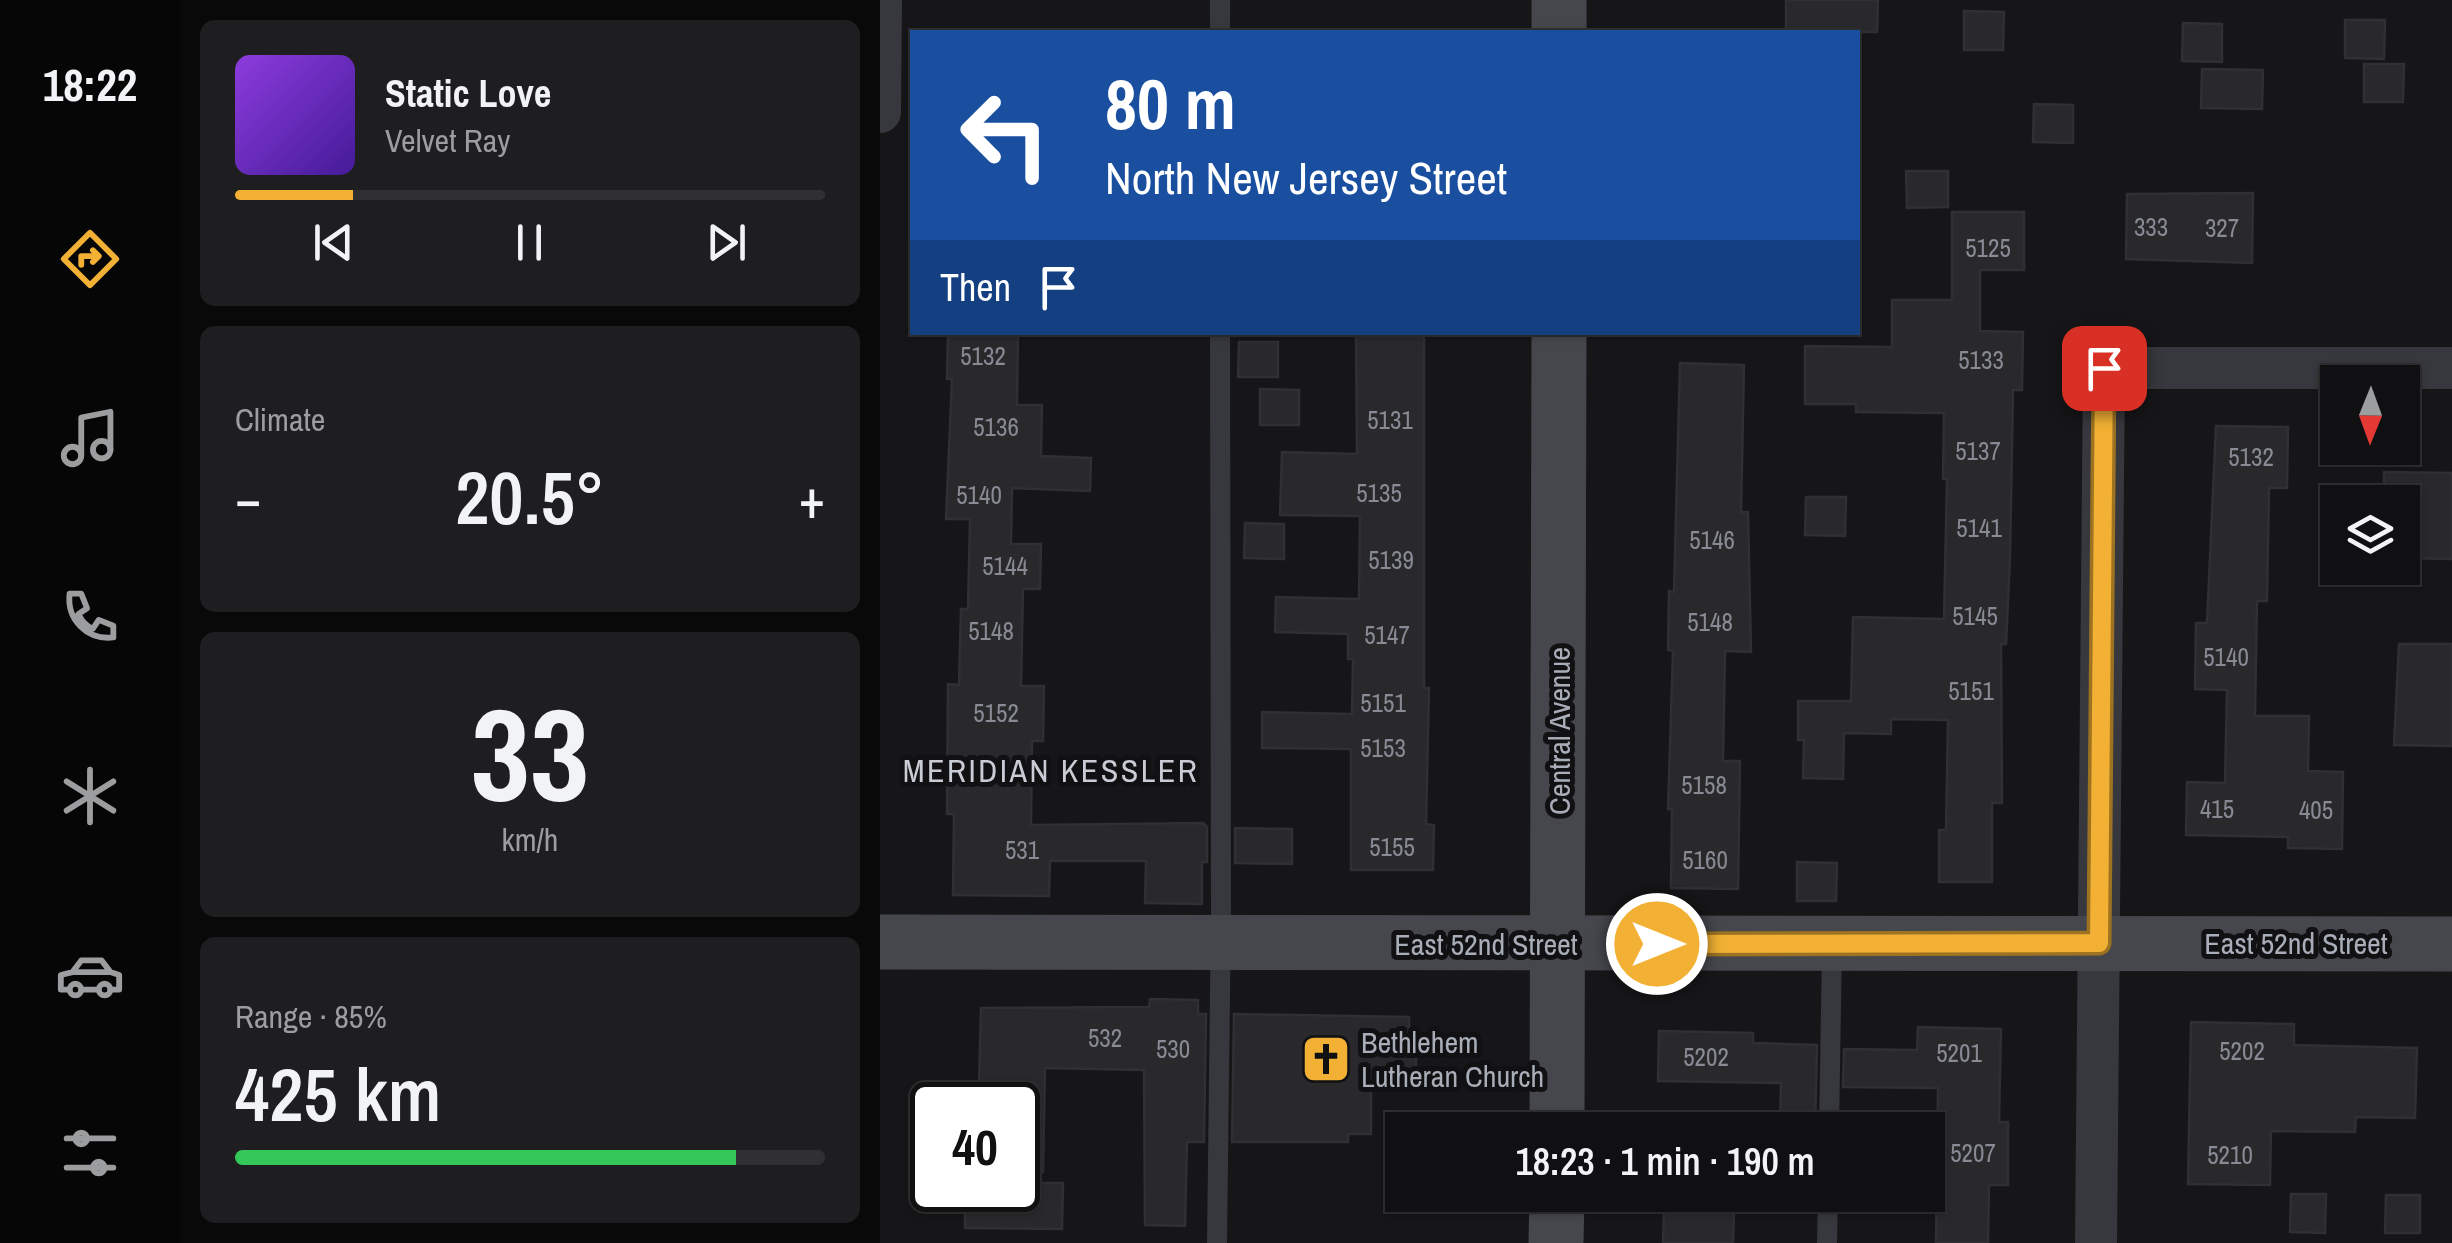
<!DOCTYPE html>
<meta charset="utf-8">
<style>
body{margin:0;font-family:"Archivo Narrow",sans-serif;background:#1e1e20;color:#f1f3f6;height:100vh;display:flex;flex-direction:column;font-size:38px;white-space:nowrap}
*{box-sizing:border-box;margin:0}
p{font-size:32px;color:#9c9d9f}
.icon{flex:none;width:55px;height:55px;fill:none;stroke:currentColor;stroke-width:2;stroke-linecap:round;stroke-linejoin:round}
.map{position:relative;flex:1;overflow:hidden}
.details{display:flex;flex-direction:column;gap:20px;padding:20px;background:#09090a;width:700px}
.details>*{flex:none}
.top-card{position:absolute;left:30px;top:30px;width:950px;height:305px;border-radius:0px;box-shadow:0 2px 8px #0004,0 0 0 2px #303032;background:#1a4fa0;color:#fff;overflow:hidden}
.needle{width:65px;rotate:181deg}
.tools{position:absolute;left:1440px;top:365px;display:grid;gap:20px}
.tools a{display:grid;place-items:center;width:100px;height:100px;border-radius:0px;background:#101012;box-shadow:0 2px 8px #0004,0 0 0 2px #303032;font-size:50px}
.speed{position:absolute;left:30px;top:1082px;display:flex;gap:20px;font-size:50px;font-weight:700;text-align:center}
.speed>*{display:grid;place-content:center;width:130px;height:130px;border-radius:50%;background:#101012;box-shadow:0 2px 8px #0004,0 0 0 2px #303032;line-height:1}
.speed .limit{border:5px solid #111;border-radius:15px;background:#fff;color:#111}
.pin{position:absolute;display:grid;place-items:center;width:85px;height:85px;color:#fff;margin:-42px;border-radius:20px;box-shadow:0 5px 15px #0006}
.me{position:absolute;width:110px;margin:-55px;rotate:90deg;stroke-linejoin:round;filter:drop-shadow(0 0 8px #0008)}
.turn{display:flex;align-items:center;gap:35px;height:210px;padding:0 30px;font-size:45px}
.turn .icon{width:130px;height:130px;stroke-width:2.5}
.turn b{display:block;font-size:70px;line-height:85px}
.then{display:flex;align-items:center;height:95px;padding:0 30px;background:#0003;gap:20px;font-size:38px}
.big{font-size:75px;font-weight:600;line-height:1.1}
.details .tile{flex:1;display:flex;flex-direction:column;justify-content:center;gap:15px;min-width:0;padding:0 35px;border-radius:15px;background:#1e1e20}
.details .dial{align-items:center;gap:0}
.dial b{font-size:130px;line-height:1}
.song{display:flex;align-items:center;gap:30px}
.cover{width:120px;height:120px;border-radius:15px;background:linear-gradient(135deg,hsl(270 70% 55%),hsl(260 70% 35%))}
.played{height:10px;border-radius:5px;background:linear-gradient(90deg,#f2b134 20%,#303032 20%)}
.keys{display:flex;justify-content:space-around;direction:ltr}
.heat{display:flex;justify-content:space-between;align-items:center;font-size:55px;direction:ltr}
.charge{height:15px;border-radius:8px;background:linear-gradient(90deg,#34c759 85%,#303032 0)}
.trip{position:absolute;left:505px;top:1112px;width:560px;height:100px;border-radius:0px;background:#101012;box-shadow:0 2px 8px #0004,0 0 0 2px #303032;font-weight:600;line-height:100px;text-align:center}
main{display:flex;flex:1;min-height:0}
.menu{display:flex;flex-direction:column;width:180px;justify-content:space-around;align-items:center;background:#060607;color:#9c9d9f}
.menu .icon{width:70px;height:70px}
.menu .selected{color:#f2b134}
.menu b{font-size:45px;color:#f1f3f6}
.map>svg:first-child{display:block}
</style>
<main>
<nav class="menu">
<b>18:22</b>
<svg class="icon selected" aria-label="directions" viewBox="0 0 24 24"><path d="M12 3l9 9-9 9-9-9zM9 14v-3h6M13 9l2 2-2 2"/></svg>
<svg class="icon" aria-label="music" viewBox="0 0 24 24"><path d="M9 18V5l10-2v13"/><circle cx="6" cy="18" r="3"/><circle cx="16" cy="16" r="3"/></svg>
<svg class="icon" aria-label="phone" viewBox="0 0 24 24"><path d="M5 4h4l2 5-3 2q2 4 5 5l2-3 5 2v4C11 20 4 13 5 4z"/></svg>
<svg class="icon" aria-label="climate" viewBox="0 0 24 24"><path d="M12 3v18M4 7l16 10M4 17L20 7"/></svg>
<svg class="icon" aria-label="car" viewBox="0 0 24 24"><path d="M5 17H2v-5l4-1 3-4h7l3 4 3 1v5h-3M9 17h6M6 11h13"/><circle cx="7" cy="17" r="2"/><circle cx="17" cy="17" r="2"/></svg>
<svg class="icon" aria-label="filters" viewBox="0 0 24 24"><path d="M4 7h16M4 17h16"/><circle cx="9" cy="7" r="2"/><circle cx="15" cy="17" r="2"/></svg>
</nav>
<section class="details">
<div class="tile">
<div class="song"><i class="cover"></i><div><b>Static Love</b><p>Velvet Ray</p></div></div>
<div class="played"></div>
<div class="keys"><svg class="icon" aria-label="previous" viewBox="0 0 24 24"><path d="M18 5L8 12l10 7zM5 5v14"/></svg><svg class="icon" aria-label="pause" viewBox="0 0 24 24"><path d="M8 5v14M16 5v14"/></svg><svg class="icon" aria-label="next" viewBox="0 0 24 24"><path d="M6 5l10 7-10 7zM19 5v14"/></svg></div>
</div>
<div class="tile"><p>Climate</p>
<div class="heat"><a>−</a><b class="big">20.5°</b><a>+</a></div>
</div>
<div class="tile dial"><b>33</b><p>km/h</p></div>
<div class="tile"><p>Range · 85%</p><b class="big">425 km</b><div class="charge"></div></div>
</section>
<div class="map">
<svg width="1572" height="1243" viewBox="0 0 1572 1243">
<rect width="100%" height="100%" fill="#161618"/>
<g fill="#29292c" stroke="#303034" stroke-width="2.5">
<polygon points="906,0 998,0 997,32 906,32"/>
<polygon points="1084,11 1124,12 1123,50 1084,50"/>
<polygon points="1465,20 1505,20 1504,59 1465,58"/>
<polygon points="1303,23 1342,24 1342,62 1302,61"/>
<polygon points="1484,64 1524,64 1523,102 1484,102"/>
<polygon points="1322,69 1383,70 1382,109 1321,108"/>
<polygon points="1154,104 1193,105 1193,143 1153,142"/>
<polygon points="1026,171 1068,171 1068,207 1027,208"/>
<polygon points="1373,193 1372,263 1246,259 1247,194"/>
<polygon points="1072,212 1144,212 1144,270 1100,270 1100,331 1143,332 1142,390 1133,390 1130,558 1126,644 1121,644 1122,803 1112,803 1112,882 1059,882 1059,830 1066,830 1068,720 1011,719 1011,734 964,733 963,779 923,778 924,740 918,740 918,701 971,701 973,617 1064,619 1067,479 1063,479 1064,413 976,412 976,404 925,404 925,346 1012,347 1012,300 1072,300"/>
<polygon points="68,332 138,333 137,405 162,405 161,456 211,458 210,491 132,488 131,544 161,544 160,589 143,589 141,686 164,686 163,741 152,741 151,825 323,823 327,827 327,862 322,862 322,904 265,903 266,861 170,861 169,896 73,895 74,814 67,814 68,684 79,685 81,609 88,609 90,519 66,519 72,379 67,379"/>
<polygon points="476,332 544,332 544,688 549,688 546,824 554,825 553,870 471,870 471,749 382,748 382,712 472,714 473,659 468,659 468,634 395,632 396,597 479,599 480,516 400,515 402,452 477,454"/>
<polygon points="359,342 398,342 398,377 358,377"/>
<polygon points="800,363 864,365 861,512 868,512 871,652 845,651 843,761 860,761 858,889 791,888 792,809 788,809 793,651 788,650 789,591 794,592"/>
<polygon points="380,389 419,390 419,425 380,425"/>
<polygon points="1336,426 1408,427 1407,488 1389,488 1387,601 1377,601 1375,716 1429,716 1428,771 1463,772 1462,849 1408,848 1408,837 1306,835 1307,782 1345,783 1347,690 1315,689 1316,623 1327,623"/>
<polygon points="1504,472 1572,473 1572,559 1522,558 1522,502 1504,502"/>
<polygon points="926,497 966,497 965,536 925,535"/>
<polygon points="365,523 404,524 404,559 364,558"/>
<polygon points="1519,644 1572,644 1572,746 1514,745"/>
<polygon points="355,828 412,829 412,864 355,863"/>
<polygon points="917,862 957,863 956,901 917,901"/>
<polygon points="270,999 318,1000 318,1014 326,1014 324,1142 307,1142 305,1226 265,1225 264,1070 165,1068 163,1172 138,1172 138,1085 99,1084 101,1008 269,1007"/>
<polygon points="354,1014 529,1017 529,1030 536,1030 536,1087 491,1087 491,1134 468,1134 468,1142 352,1142"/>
<polygon points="1311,1022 1414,1024 1414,1045 1537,1048 1535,1118 1476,1117 1475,1132 1391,1131 1390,1185 1308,1184"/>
<polygon points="1038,1027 1121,1029 1119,1122 1128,1122 1128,1185 1109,1185 1108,1243 1056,1243 1058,1088 963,1087 964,1049 1037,1050"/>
<polygon points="779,1031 873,1033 873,1043 937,1045 935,1130 900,1129 901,1083 778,1081"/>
<polygon points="138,1183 183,1183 182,1229 85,1228 85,1190 138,1190"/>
<polygon points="1411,1194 1446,1194 1445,1233 1410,1232"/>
<polygon points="1506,1195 1540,1195 1540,1233 1505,1233"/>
<polygon points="784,1211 854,1212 853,1243 783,1243"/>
</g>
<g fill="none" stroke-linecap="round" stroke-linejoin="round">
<g stroke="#37383d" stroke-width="20">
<polyline points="340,32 340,0"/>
<polyline points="949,1130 952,947"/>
<polyline points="337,1243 341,911 340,332"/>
<polyline points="947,1243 948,1195"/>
</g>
<g stroke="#37383d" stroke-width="42">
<polyline points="0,112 1,0"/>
<polyline points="1216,1243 1224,368 1572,368"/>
</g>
<g stroke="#45474d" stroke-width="55">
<polyline points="679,32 679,0"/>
<polyline points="0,942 1572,944"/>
<polyline points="677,1130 679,332"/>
<polyline points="676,1243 677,1195"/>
</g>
</g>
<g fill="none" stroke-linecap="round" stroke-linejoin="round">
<g stroke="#9d7322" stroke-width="25">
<polyline id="route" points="777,944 1219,943 1224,368"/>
</g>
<use href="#route" stroke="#f2b134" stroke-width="18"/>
</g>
<defs>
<g id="church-square" transform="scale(2.5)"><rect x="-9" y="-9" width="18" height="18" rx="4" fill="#f2b134" stroke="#111113"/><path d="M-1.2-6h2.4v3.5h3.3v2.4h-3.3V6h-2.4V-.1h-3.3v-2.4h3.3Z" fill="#111"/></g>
</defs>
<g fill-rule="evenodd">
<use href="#church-square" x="446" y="1059"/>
</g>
<g text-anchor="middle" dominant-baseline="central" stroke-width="10" stroke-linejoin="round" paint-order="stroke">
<g font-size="25" fill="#888b94">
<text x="1271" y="227">333</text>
<text x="1342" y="228">327</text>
<text x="1108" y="248">5125</text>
<text x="103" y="356">5132</text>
<text x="1101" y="360">5133</text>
<text x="510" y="420">5131</text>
<text x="116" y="427">5136</text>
<text x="1098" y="451">5137</text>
<text x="1371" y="457">5132</text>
<text x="499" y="493">5135</text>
<text x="99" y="495">5140</text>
<text x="1099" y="528">5141</text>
<text x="832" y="540">5146</text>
<text x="511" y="560">5139</text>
<text x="125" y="566">5144</text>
<text x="1095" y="616">5145</text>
<text x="830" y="622">5148</text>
<text x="111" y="631">5148</text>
<text x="507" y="635">5147</text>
<text x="1346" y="657">5140</text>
<text x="1091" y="691">5151</text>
<text x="503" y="703">5151</text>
<text x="116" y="713">5152</text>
<text x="503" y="748">5153</text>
<text x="824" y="785">5158</text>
<text x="1337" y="809">415</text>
<text x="1436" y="810">405</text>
<text x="512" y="847">5155</text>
<text x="142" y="850">531</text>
<text x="825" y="860">5160</text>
<text x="225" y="1038">532</text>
<text x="293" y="1049">530</text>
<text x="1362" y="1051">5202</text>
<text x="1079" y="1053">5201</text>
<text x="826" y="1057">5202</text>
<text x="1093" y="1153">5207</text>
<text x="1350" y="1155">5210</text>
</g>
<g font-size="30" fill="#a8adb8" stroke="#111113">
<text transform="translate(679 731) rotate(-90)">Central Avenue</text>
<text x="1416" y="943">East 52nd Street</text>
<text x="606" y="944">East 52nd Street</text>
</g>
<g font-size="30" fill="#a8adb8" stroke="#111113" text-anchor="start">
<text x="481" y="1042">Bethlehem<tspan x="481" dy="34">Lutheran Church</tspan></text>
</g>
<g font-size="32" letter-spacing="2.5" fill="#c9ccd4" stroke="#111113">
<text x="171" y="770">MERIDIAN KESSLER</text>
</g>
</g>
</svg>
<div class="tools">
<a><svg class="needle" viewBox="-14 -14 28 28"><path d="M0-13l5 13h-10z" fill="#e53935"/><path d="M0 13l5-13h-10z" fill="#9c9d9f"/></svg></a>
<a><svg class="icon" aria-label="layers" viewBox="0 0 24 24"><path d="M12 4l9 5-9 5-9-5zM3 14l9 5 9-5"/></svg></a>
</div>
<div class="speed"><div class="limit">40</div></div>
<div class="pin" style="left:1224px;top:368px;background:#d93025"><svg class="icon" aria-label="arrive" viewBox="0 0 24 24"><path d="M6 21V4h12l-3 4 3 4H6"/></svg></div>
<svg class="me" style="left:777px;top:944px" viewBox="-20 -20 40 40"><circle r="17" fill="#f2b134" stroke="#fff" stroke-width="3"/><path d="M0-11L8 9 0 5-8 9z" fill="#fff"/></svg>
<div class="trip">18:23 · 1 min · 190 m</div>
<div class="top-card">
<div class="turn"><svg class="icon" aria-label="left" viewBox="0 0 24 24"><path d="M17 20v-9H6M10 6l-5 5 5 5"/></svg><div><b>80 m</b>North New Jersey Street</div></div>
<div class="then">Then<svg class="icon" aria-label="arrive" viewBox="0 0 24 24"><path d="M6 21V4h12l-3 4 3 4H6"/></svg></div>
</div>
</div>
</main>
